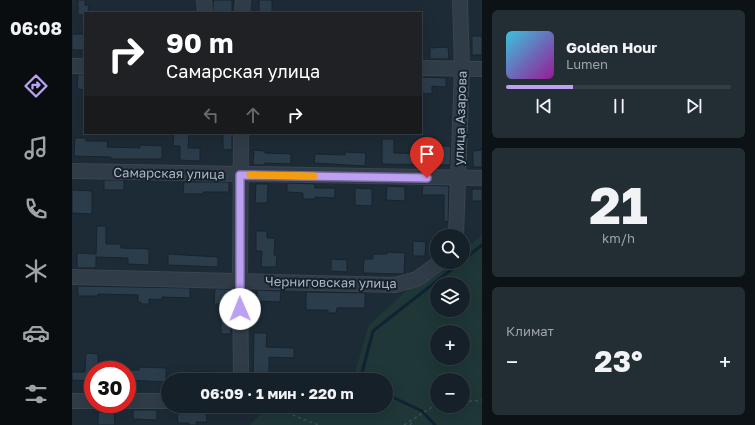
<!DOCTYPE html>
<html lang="ru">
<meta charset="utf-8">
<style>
body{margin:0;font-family:"Golos Text",sans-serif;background:#232d34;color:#f1f3f6;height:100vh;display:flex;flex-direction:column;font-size:15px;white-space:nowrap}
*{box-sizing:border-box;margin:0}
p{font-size:13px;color:#9ea3a8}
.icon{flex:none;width:22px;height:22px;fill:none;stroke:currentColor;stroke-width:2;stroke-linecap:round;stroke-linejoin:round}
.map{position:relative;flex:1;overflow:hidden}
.sheet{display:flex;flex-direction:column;gap:10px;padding:10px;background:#0c1216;width:273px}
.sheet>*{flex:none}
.hud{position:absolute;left:12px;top:12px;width:338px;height:122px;border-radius:0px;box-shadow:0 4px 16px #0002,0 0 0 1px #353e45;background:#202124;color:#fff;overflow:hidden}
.tools{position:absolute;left:358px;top:229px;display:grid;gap:8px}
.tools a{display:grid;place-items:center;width:40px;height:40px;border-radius:50%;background:#162028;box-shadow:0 4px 16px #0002,0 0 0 1px #353e45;font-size:20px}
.speed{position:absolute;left:12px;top:361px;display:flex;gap:8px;font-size:20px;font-weight:700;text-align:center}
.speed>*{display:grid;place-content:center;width:52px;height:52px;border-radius:50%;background:#162028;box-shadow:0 4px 16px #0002,0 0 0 1px #353e45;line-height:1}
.speed .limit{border:6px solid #d22;background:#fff;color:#111}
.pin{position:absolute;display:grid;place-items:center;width:34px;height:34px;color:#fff;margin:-41px -17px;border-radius:50% 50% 50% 0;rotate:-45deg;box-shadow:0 0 4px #0007}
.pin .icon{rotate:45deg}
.me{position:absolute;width:44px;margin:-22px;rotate:359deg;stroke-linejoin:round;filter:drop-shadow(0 0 3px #0008)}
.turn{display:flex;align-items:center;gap:14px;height:84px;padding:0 16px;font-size:18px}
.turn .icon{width:52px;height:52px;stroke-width:2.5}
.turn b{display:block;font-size:28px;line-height:34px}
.lanes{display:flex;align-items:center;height:38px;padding:0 16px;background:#0003;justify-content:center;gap:20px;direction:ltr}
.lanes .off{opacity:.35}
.big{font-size:30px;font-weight:700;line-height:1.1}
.sheet .tile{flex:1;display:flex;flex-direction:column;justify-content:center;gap:6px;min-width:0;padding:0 14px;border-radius:6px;background:#232d34}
.sheet .dial{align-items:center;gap:0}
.dial b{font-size:52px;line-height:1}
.song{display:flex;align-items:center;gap:12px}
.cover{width:48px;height:48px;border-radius:6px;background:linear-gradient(135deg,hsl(190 70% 55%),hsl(300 70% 35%))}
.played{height:4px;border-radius:2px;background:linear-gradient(90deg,#bca0f2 30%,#353e45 30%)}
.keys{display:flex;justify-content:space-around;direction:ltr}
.heat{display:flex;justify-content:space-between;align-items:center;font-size:22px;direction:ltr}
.trip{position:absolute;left:89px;top:373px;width:232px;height:40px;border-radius:20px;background:#162028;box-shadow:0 4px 16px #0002,0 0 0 1px #353e45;font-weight:700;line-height:40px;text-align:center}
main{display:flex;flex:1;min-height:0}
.tabs{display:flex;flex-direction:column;width:72px;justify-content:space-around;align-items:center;background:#090d10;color:#9ea3a8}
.tabs .icon{width:28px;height:28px}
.tabs .on{color:#bca0f2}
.tabs b{font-size:18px;color:#f1f3f6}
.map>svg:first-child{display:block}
</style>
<main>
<nav class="tabs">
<b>06:08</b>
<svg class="icon on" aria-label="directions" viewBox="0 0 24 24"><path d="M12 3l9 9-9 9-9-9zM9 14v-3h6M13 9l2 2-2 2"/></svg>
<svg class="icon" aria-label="music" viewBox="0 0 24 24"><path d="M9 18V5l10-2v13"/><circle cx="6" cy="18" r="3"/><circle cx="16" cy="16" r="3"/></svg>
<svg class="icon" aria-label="phone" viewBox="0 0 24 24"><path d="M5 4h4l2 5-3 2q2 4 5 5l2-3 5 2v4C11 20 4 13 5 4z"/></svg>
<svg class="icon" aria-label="climate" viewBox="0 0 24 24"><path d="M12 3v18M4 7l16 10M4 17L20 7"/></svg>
<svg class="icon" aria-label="car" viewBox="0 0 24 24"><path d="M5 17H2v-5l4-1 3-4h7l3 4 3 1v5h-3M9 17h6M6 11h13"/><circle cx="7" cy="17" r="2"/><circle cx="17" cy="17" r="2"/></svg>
<svg class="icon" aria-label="filters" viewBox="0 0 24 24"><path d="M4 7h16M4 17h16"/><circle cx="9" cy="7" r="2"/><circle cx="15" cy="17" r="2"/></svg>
</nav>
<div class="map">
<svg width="410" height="425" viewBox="0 0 410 425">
<rect width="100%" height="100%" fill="#1d2b36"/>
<path fill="#1f3737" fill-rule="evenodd" d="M410,235V425H178L196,406H314V380H281L297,325L333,292L374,262H391V250ZM365,284H391V310H365ZM365,332H391V358H365ZM365,380H391V406H365Z"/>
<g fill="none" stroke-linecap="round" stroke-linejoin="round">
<g stroke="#112333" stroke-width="3">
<polyline points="391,260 410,245"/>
<polyline points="288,380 301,331 389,262"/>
<polyline points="314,394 350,411 363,425"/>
</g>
</g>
<g fill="#2b3d4b" stroke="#18232d">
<polygon points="6,0 13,0 13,5 17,5 16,13 13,13 13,15 6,15"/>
<rect x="141" y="0" width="19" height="13"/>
<rect x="187" y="0" width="13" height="13"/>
<rect x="0" y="34" width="13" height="16"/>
<rect x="400" y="36" width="10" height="19"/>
<polygon points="376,47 377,59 358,59 358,48"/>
<polygon points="6,74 13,74 13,90 5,89"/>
<polygon points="349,77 374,78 374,87 360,86 360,94 349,93"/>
<polygon points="102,133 117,133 116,148 128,148 128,161 108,160 108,146 101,146"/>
<polygon points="151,133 160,133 160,150 151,149"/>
<polygon points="3,138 14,138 14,141 36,141 35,147 68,148 68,145 90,146 90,159 39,159 39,157 2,156"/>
<polygon points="310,139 322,139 322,153 354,154 355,148 370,149 370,146 379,146 378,165 310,164"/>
<polygon points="182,150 193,151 193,153 219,154 219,164 193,163 192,165 181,165"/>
<polygon points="410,150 410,167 401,167 401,151"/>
<polygon points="273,152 294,153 293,166 242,163 243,154 273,155"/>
<rect x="32" y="180" width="20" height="10"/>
<polygon points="112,182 157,182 157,192 131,192 131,194 111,194"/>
<polygon points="215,183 243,184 243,188 263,188 263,198 243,197 243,199 231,199 231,193 215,192"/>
<polygon points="184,184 196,184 195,203 183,203"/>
<polygon points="351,185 377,186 376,222 372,221 372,195 350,195"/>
<polygon points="315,186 333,187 333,201 314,200"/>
<polygon points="283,188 300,189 300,206 283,205"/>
<rect x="400" y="189" width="10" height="12"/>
<polygon points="0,190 20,191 20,214 0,213"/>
<polygon points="25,226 34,226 34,244 49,244 49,248 77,249 77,265 56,264 56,258 24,257 24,268 5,268 5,253 24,254"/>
<polygon points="184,231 195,231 195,238 203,238 202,255 205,255 204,267 189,267 190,251 184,251"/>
<polygon points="341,241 354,242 353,256 341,256"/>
<polygon points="315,252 333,253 332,274 291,273 292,259 301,259 301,254 315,254"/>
<polygon points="96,254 146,257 146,267 96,265"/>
<polygon points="259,259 275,260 275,272 259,271"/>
<polygon points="6,286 118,288 118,298 90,297 90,300 77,299 77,304 69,304 69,302 66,302 66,295 26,294 26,296 6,296"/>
<polygon points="143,289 158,289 157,317 159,317 159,334 149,334 149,304 142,304"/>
<polygon points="185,290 209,291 208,302 185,301"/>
<polygon points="234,292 293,293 293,308 265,308 264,313 256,313 256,310 234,310"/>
<polygon points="182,333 195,333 194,347 222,348 222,358 197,357 197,380 181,380"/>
<polygon points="14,353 26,354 26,370 21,370 21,381 0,380 0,372 13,372"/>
<polygon points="67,367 94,368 94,382 55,380 55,370 67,370"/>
<polygon points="114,371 157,373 156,380 114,380"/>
<polygon points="61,410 85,410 85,420 61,419"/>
<polygon points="26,412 42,412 43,425 26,425"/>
<polygon points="134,412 135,422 124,422 125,425 117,425 117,423 106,423 105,414"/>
</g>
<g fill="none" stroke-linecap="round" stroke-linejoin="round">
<g stroke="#3a4550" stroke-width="16">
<g id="minor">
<polyline points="132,0 133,13"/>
<polyline points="170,13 171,0"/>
<polyline points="0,66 13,66"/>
<polyline points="349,68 410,69"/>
<polyline points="169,133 168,280 169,379"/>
<polyline points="0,171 410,178"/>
<polyline points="384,236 390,68 388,0"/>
<polyline points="0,277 323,285 345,279 368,262"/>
<polyline points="0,401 21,401"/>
<polyline points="55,401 96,401"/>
</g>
</g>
<g stroke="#37504f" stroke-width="1.5" stroke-dasharray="3 3" stroke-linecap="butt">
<polyline points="391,402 410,400"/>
<path d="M192,406C211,409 228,419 247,425"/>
<polyline points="332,425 360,407 365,406"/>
<polyline points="338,425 342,420"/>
</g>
<use href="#minor" stroke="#303c47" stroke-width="14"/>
</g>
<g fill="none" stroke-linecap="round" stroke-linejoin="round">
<g stroke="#7a689d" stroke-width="10">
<polyline id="route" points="168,309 168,175 355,178"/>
</g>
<use href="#route" stroke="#bca0f2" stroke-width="7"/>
<polyline stroke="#f59e0b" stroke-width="7" points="178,175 242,176"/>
</g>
<g text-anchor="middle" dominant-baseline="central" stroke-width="4" stroke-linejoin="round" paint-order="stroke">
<g font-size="13" fill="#aab7c4" stroke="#16212b">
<text transform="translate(388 118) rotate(-88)">улица Азарова</text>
<text transform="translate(97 173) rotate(1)">Самарская улица</text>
<text transform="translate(259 282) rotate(1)">Черниговская улица</text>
</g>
</g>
</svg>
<div class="tools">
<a><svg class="icon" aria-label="search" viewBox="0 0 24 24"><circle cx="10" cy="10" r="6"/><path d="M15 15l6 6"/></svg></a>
<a><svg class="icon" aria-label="layers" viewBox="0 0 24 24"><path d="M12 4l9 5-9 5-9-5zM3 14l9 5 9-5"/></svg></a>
<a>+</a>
<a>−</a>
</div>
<div class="speed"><div class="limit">30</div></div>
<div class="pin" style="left:355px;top:178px;background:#d93025"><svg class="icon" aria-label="arrive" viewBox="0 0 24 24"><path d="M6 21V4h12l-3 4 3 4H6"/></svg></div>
<svg class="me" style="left:168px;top:309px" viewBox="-20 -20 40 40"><circle r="19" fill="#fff"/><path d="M0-13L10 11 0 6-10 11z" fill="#bca0f2"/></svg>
<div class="trip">06:09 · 1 мин · 220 m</div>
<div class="hud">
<div class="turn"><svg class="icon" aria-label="right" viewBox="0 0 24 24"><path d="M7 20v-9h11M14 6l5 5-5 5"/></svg><div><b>90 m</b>Самарская улица</div></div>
<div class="lanes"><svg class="icon off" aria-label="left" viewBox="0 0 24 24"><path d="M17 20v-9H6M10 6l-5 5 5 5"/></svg><svg class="icon off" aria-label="ahead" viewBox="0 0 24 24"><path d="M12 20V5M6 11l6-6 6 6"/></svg><svg class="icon" aria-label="right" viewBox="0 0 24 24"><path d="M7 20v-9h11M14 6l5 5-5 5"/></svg></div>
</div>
</div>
<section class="sheet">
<div class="tile">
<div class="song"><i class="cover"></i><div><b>Golden Hour</b><p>Lumen</p></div></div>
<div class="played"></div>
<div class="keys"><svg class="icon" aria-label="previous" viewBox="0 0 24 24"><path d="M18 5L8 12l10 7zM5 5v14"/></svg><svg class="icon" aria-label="pause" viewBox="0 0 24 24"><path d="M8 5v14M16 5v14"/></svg><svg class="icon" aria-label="next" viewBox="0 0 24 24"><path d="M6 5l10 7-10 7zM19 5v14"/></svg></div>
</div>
<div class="tile dial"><b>21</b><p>km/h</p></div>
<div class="tile"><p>Климат</p>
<div class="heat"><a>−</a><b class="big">23°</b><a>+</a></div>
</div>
</section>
</main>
